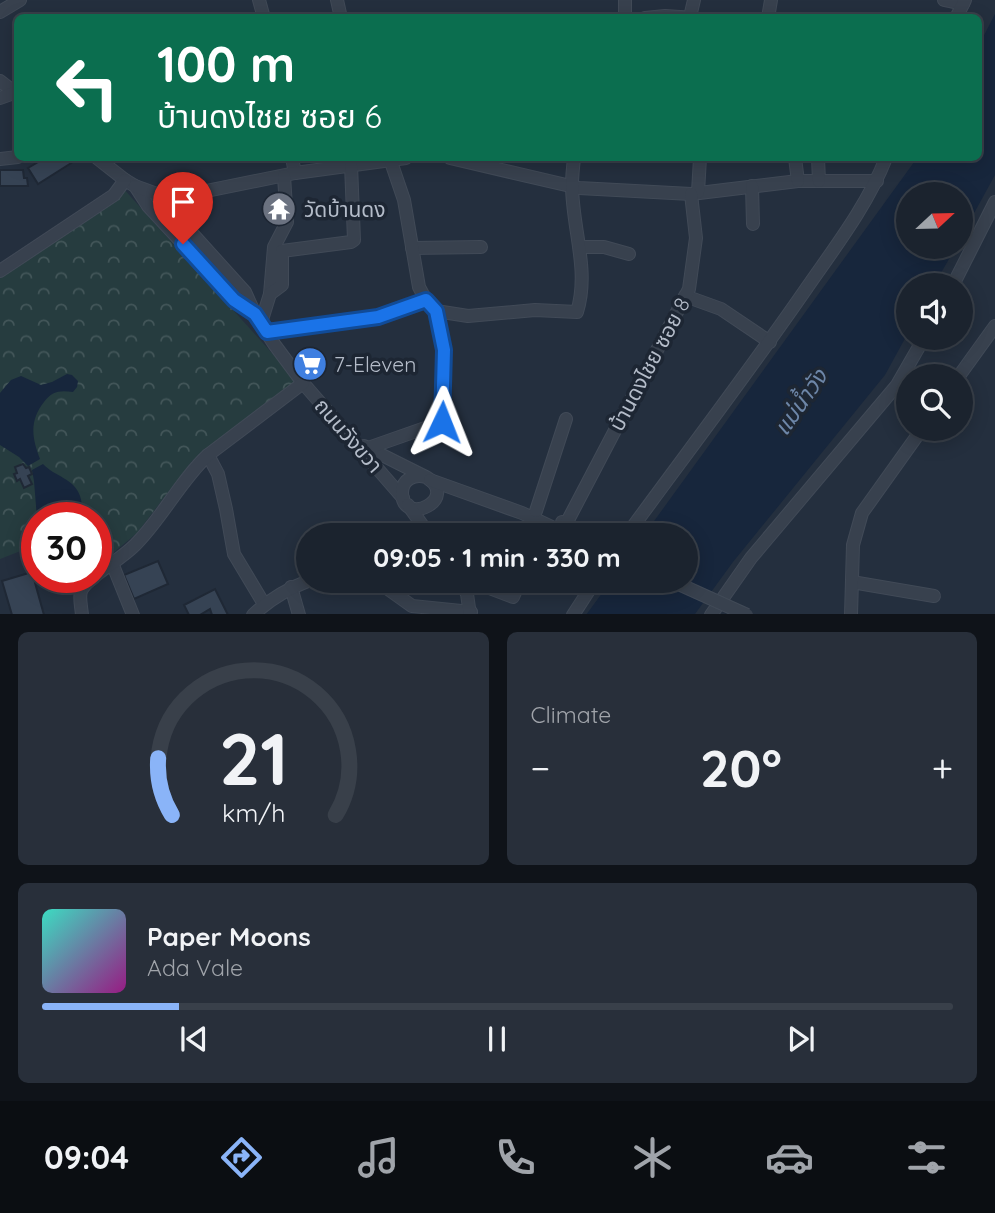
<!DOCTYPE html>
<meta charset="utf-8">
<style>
body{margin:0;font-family:Quicksand,"Noto Sans Thai",sans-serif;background:#282f3a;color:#f1f3f6;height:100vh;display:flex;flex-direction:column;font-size:26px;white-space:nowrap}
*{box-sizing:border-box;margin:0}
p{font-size:23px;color:#a0a4aa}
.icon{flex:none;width:38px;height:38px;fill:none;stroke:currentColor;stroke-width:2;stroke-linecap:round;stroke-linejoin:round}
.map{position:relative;height:614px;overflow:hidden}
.details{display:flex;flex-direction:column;gap:18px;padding:18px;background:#0f1319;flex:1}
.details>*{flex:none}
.hud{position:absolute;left:14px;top:14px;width:968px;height:147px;border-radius:10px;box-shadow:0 4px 18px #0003,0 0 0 2px #39404a;background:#0b6e4f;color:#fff;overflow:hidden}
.needle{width:46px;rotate:68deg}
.buttons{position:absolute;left:896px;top:182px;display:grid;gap:14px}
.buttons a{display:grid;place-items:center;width:77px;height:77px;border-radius:50%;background:#1b232e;box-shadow:0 4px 18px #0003,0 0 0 2px #39404a;font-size:35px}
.speed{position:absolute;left:21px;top:502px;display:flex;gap:14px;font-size:35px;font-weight:700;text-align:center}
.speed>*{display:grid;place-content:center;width:91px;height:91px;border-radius:50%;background:#1b232e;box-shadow:0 4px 18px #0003,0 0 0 2px #39404a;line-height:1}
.speed .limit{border:10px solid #d22;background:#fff;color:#111}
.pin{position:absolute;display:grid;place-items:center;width:60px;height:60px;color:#fff;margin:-72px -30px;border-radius:50% 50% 50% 0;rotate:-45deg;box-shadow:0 0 7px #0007}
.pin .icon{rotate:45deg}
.me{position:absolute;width:77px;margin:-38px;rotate:2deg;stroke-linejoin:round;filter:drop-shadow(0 0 5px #0008)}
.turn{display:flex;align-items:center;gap:24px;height:147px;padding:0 28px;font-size:32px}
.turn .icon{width:91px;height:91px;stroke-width:2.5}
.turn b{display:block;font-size:49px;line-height:60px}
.big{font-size:52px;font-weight:800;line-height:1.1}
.details .tile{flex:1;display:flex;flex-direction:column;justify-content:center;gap:10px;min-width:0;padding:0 24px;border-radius:10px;background:#282f3a}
.details .dial{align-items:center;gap:0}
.dial svg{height:182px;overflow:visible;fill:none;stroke:#39404a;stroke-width:7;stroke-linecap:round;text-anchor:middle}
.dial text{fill:#f1f3f6;stroke:none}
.song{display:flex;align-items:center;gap:21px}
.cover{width:84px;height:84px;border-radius:10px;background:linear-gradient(135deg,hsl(170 70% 55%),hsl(310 70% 35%))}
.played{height:7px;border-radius:4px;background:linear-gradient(90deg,#8ab4f8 15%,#39404a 15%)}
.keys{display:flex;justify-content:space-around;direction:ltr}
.heat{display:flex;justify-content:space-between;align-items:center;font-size:38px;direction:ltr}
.details .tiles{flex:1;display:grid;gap:18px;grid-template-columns:1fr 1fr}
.tile:last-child{grid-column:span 2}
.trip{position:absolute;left:296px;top:523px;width:402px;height:70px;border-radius:35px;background:#1b232e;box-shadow:0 4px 18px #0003,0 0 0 2px #39404a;font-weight:800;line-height:70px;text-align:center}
.menu{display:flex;height:112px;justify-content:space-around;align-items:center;background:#0b0e12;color:#a0a4aa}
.menu .icon{width:49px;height:49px}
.menu .active{color:#8ab4f8}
.menu b{font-size:32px;color:#f1f3f6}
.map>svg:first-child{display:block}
</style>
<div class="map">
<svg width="995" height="615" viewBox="0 0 995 615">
<defs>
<pattern id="forest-crowns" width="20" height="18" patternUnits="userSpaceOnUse" patternTransform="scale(1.75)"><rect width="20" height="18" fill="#263c3f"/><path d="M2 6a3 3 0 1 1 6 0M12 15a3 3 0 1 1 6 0" fill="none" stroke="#435659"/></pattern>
</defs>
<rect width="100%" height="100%" fill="#242f3e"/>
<polygon fill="url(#forest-crowns)" points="121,186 297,381 192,461 137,533 96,567 96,518 37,518 37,568 29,563 23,550 0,559 0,275"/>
<g fill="#17263c">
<polygon points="995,14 995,175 961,237 961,194 908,194 908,247 956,247 934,285 908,285 908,333 885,375 733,562 695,614 586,615 611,581 686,581 686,536 644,535 917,158 978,158 978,47"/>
<path d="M67,374L72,375L78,381L77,387L73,392C60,390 52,391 44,402C29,421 32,438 40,459L28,466L19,457L0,445V393L11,380L21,376L41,385L52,382Z"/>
<path d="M43,464C55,477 74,478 80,496C83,505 82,510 79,518H37L34,481L32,470Z"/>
</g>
<g fill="#364354" stroke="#1f2835" stroke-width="2">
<polygon points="45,158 75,158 76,160 38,184 28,168"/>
<polygon points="0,170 23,170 24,178 27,178 28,186 0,186"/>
<polygon points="23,464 26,468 29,467 32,474 28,476 32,484 24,488 20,479 17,481 14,474 17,473 15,467"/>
<polygon points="158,561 168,584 134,599 124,575"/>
<polygon points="32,572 44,615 12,615 2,581"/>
<polygon points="215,589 228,615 212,615 210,609 200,615 189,615 184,605"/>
</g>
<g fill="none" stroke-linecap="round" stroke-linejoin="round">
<g stroke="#414a57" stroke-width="14">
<g id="minor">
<polyline points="259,0 264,18"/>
<polyline points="337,0 341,18"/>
<polyline points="944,0 963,4"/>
<polyline points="0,12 20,0"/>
<polyline points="690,17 694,0"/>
<polyline points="625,18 625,0"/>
<polyline points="645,18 665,16 695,18"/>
<polyline points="768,18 771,0"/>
<polyline points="956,18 965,0"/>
<polyline points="0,81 18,95"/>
<polyline points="0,98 14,93"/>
<polyline points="97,158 125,180 135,186 148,206 235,300 255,314 274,344 303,383 403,498"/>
<polyline points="292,158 295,173"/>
<polyline points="450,158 579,188 691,194 798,181 877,181"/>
<polyline points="795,158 798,181"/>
<polyline points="818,158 819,181"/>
<polyline points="0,159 18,157"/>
<polyline points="135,186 157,194 162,200 245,292 255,314"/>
<polyline points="752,186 753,224"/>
<polyline points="698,192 700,158"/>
<polyline points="162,200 295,173 406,158"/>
<polyline points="580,247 604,247 629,254"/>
<polyline points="412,248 481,247"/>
<polyline points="0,271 114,195 125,180"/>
<polyline points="953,285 995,202"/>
<polyline points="270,294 274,247 287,222 284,176"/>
<polyline points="685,296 721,309 770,342"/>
<path d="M436,311L468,316L535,310L577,312C590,270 572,228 572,185C572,176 573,167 574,158"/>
<polyline points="261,323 270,294 282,285 282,251 351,242 354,240 351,165"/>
<polyline points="267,332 378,317 426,300"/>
<polyline points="959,376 995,326"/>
<path d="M364,446L426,477C461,498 403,528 402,493C402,479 414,474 426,477"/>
<polyline points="368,448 442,422 444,350 436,311 426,300 419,287 404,200 390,159"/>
<polyline points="208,455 218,474 226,509 234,554 264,604"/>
<polyline points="430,480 522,513 571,536"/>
<polyline points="408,505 430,536"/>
<polyline points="536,511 566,419"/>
<polyline points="562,522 591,536"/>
<polyline points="566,524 689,289 696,238 691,194"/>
<path d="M626,536C686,454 748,373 806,289C835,247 867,206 886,158"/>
<polyline points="112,563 133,615"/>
<path d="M96,575C109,565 124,556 135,545C163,517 180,481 208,455L303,383"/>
<polyline points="377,581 412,606 471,612"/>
<polyline points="461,581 467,594 470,615"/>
<polyline points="471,581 513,597 520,581"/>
<polyline points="852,582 934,596"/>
<polyline points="291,587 299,615"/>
<path d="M82,615C80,595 76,591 93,578"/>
<path d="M253,615C270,599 287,589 308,581"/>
<polyline points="573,615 595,581"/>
<polyline points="711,615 751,558 897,385 924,338"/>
<polyline points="851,615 853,545 862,513 922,429"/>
</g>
</g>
<use href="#minor" stroke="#38414e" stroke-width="12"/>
<g stroke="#414a57" stroke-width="14" stroke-linecap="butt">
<polyline id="minor-bridge" points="672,581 747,615"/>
</g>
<use href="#minor-bridge" stroke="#38414e" stroke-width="12"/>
</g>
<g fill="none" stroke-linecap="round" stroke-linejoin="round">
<g stroke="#114b97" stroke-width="18">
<polyline id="route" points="183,244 234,300 255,314 267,332 378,317 426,300 436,311 444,350 442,422"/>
</g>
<use href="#route" stroke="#1a73e8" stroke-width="12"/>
</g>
<defs>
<g id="temple-disc" transform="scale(1.75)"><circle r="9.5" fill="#6b7280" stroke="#1d2633"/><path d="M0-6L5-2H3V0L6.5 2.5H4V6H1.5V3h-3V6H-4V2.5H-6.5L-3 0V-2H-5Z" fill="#fff"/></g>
<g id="supermarket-disc" transform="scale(1.75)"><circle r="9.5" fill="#3f7fe0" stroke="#1d2633"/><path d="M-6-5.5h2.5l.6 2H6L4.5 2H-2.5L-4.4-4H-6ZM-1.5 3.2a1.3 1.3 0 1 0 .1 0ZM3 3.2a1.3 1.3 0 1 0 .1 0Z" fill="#fff"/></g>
</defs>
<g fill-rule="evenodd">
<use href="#temple-disc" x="279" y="209"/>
<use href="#supermarket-disc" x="310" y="364"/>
</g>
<g text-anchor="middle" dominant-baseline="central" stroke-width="7" stroke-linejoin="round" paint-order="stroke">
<g font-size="21" fill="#b4bcc9" stroke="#1d2633" text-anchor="start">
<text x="304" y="209">วัดบ้านดง</text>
<text x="334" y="364">7-Eleven</text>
</g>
<g font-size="21" fill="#b4bcc9" stroke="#1d2633">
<text transform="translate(649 364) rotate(-62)">บ้านดงไชย ซอย 8</text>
<text transform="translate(349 435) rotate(49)">ถนนวังขวา</text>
</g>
<g font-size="23" font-style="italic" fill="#6d86a8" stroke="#1d2633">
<text transform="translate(800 402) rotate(-55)">แม่น้ำวัง</text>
</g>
</g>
</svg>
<div class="buttons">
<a><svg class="needle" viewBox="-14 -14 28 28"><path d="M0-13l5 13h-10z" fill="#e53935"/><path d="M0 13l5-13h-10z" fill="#a0a4aa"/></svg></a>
<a><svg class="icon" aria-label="sound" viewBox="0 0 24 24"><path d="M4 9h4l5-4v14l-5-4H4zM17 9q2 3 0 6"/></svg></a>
<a><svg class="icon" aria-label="search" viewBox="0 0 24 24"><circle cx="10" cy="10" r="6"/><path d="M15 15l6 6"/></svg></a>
</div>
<div class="speed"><div class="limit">30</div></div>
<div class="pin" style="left:183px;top:244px;background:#d93025"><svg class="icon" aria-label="arrive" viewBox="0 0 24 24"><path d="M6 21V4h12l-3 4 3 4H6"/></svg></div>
<svg class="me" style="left:442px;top:422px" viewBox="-20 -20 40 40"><path d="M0-17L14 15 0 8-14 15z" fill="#1a73e8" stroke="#fff" stroke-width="4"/></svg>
<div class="trip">09:05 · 1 min · 330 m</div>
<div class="hud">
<div class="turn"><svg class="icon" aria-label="left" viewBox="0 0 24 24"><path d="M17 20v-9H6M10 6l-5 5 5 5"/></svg><div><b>100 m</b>บ้านดงไชย ซอย 6</div></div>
</div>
</div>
<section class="details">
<div class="tiles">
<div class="tile dial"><svg viewBox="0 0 100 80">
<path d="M14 69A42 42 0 1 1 86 69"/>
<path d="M14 69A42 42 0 0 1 8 44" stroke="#8ab4f8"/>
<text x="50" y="56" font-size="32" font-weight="700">21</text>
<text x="50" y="72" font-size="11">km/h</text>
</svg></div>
<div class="tile"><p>Climate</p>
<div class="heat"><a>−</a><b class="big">20°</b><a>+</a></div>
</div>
<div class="tile">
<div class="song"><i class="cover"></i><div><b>Paper Moons</b><p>Ada Vale</p></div></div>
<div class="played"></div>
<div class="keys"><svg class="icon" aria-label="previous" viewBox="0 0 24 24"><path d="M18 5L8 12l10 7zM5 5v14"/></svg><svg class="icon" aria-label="pause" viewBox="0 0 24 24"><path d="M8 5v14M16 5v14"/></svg><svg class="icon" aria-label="next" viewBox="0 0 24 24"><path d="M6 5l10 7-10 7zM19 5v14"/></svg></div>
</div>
</div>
</section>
<nav class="menu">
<b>09:04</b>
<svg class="icon active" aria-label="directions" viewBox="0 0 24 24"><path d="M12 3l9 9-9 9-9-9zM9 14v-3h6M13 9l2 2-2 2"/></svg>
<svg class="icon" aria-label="music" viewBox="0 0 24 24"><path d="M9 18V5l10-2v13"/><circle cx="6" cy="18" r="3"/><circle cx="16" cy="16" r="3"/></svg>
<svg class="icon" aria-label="phone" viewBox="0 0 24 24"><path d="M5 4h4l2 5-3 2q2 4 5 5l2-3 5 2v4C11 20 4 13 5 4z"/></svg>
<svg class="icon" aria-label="climate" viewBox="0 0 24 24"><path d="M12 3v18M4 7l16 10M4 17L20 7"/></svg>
<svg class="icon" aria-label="car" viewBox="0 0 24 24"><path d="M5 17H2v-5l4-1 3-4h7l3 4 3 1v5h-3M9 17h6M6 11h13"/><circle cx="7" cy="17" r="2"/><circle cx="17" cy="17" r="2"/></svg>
<svg class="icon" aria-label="filters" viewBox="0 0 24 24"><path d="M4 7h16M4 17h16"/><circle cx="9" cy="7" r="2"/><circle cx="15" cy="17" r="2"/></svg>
</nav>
